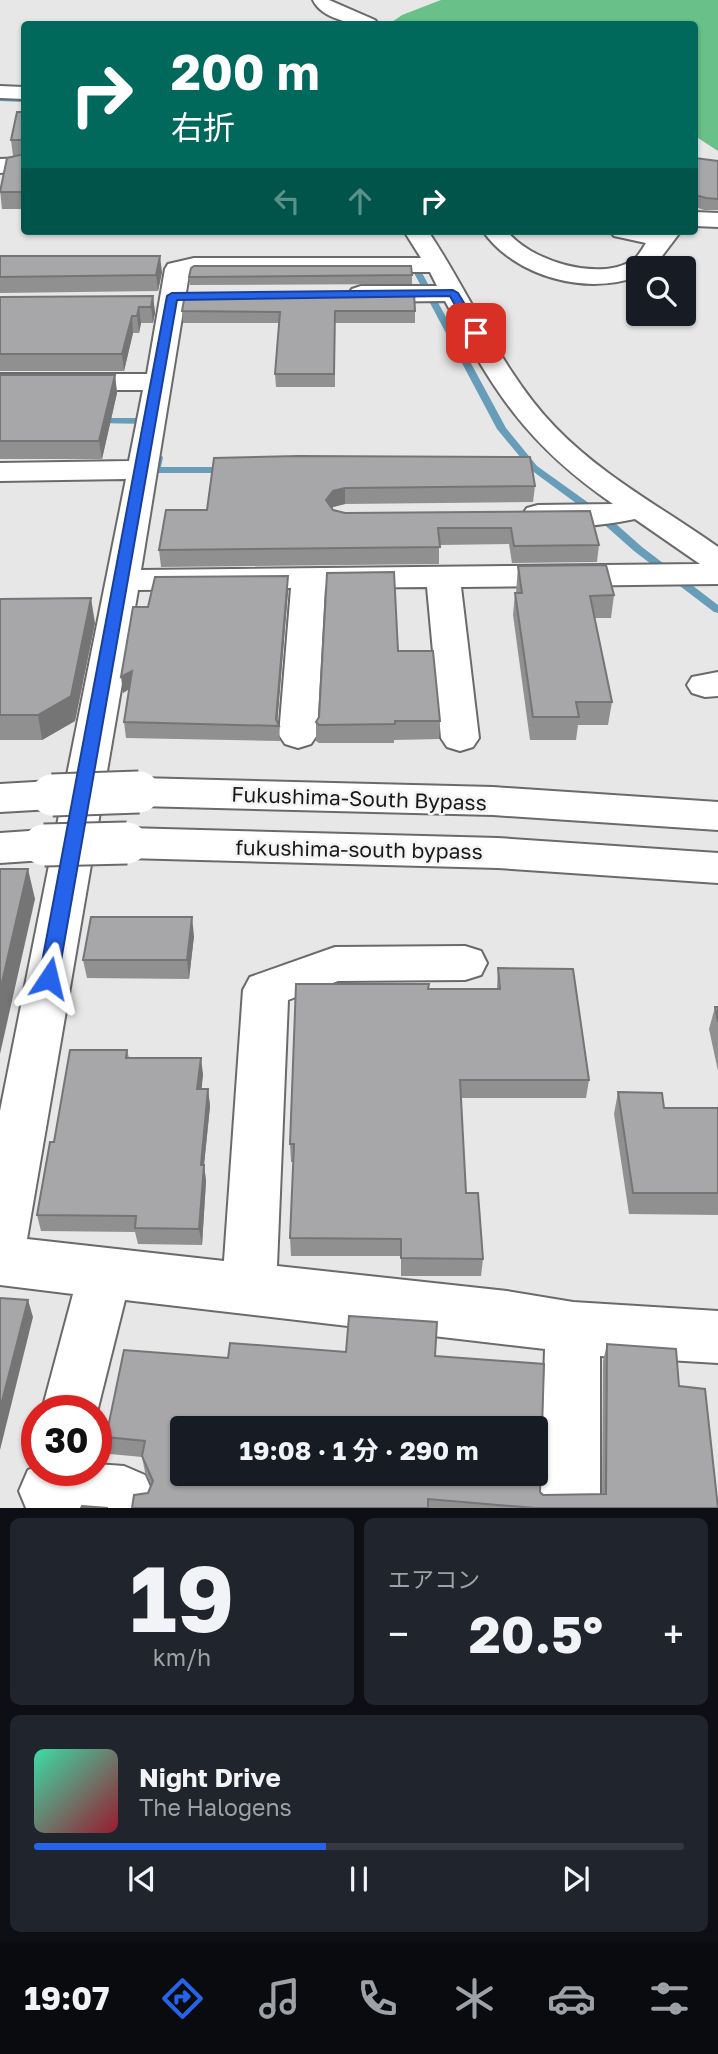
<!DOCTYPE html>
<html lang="ja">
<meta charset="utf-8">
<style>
body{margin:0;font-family:"Golos Text","Noto Sans JP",sans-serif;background:#20242c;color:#f1f3f6;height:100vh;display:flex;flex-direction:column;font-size:26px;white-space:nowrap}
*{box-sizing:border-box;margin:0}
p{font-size:23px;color:#9ea1a6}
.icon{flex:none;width:38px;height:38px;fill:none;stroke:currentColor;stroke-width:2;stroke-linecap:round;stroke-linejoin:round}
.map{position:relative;height:1508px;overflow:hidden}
.side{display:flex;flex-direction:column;gap:10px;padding:10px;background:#0d0f14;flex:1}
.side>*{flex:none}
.banner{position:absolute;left:21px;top:21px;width:677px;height:214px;border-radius:7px;box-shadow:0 2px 5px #0004;background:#00695c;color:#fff;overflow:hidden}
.buttons{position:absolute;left:626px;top:256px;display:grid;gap:14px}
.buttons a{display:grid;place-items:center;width:70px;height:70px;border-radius:7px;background:#171b24;box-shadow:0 2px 5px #0004;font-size:35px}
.speed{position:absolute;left:21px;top:1395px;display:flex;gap:14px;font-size:35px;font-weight:700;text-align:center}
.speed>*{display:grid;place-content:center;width:91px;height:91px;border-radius:50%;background:#171b24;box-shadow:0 2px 5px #0004;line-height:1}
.speed .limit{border:10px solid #d22;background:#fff;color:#111}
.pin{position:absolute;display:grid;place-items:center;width:60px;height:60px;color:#fff;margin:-30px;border-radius:14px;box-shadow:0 4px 10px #0006}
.me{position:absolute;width:77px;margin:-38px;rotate:10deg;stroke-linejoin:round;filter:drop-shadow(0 0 5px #0008)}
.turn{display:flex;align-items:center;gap:24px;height:147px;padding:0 35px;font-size:32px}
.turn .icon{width:91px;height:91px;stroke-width:2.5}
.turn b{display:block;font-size:49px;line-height:60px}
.lanes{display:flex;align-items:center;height:66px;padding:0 35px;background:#0003;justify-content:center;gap:35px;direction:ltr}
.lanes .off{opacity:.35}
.big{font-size:52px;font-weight:700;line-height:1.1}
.side .widget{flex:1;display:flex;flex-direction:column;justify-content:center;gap:10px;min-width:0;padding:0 24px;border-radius:10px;background:#20242c}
.side .dial{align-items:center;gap:0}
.dial b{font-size:91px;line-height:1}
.song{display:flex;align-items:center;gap:21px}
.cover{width:84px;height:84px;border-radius:10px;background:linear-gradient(135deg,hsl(160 70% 55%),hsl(350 70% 35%))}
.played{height:7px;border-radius:4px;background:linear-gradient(90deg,#2563eb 45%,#363941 45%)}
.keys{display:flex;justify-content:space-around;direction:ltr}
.heat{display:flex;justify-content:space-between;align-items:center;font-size:38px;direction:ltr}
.side .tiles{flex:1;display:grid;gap:10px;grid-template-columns:1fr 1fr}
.widget:last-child{grid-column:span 2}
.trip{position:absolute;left:170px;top:1416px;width:378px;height:70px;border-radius:7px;background:#171b24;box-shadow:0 2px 5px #0004;font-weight:700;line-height:70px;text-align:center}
.tab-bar{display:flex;height:112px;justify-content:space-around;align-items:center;background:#090b0e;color:#9ea1a6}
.tab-bar .icon{width:49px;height:49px}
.tab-bar .on{color:#2563eb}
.tab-bar b{font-size:32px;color:#f1f3f6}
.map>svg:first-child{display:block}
</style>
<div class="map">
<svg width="718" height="1508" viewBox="0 0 718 1508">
<rect width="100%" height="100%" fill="#e7e7e8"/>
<polygon fill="#69c089" points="441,0 718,0 718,151 695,136 695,24 389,24 402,15"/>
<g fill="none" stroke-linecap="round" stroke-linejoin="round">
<g fill="#679db9" fill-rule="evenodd">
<polygon points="0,97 24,98 24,102 0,101"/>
<polygon points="414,269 421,271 506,428 537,466 607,516 642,547 718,605 718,613 714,612 634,551 599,520 531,470 497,429 413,271"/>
<polygon points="95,418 151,418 156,421 151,424 92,423 90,421"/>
<polygon points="158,454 163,457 161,467 230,467 235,470 230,473 156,473 151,470 153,457"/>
</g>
<g stroke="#6a6a6b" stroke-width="4">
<g id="minor">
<path d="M313,0H329L375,20L378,24C358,26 322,20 313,0Z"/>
<polygon points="0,86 24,87 24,99 0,98"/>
<polygon points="24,158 24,170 0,173 0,159"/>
<polygon points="695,212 718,213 718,227 695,226"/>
<path d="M404,231H428C471,295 501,371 555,427C602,476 663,508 718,547V584L461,587L479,738L473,747L460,751L447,747L441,738L427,587L325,588L317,735L311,744L298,748L285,744L279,735L291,588L138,590L27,1239L224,1261L243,990L250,977L335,947L465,946L481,951L487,963L481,975L465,980L338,981L288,1000L277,1266L507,1291L573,1302L718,1311V1363L600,1356V1508H540L545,1349L125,1300L96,1416V1410H42L73,1294L0,1285V1111L126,479L0,481V463L129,461L143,390H0V374H147L165,269L168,264L194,258H421ZM194,272H430L437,286H361L352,289L348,294L352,299L361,302L445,301C494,392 526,444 613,504L538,505L527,508L522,515L527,522C560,530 601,526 635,519L700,564L141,570L189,274Z"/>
<path d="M483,231H507C529,260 594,280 628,263C637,259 641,251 646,243L614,236L610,231H681L653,268H639V276C587,296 515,277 483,231Z"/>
<polygon points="718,672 718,696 705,697 692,693 687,685 692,677"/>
<polygon points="96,1464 124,1466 145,1475 154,1496 149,1508 26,1508 19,1491 28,1470 37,1466 37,1470 96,1470"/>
</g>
</g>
<g stroke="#6a6a6b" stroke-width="4">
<g id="trunk">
<polygon points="139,778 493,787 718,802 718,830 493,815 139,806 125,802 119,792 125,782"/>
<polygon points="52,781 66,785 72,795 66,805 52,809 0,812 0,784"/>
<polygon points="127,828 498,838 718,853 718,883 498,868 127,858 112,853 106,843 112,833"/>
<polygon points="44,830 59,835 65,845 59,855 44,860 0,863 0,833"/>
</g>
</g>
<use href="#minor" fill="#fff" fill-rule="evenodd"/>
<use href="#trunk" fill="#fff" fill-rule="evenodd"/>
<g stroke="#6a6a6b" stroke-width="45" stroke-linecap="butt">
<g id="trunk-bridge">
<polyline points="52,795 139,792"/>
<polyline points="44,845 127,843"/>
</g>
</g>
<use href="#trunk-bridge" stroke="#fff" stroke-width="41"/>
</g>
<g fill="#909091">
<polygon points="24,112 24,209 2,209 0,190 16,156 13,156 11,140"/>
<polygon points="695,158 718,161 718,210 704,210 695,207"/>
<polygon points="0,256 162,272 158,291 0,293"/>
<polygon points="412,275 412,284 190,285 189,277"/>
<polygon points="153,296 155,313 153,323 141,323 139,333 133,333 124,371 0,371 0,297"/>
<polygon points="182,311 415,311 415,323 335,323 335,387 276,387 275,374 279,323 183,323"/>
<polygon points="0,375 115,375 117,393 102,459 0,459"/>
<polygon points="298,456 535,486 533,502 345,504 333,507 332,509 345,513 590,511 599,545 597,562 512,563 509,544 439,545 439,564 161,567 159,550 207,510"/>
<polygon points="518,566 614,595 611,618 594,618 612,702 608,725 578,725 576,740 530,740 513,615 515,593 516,593"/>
<polygon points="288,576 288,591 277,723 279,726 280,741 126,738 124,722 129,689 123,693 148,607"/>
<polygon points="0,599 95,623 75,721 42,740 0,740"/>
<polygon points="398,651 440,721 439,739 394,740 394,743 319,743 316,741 316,722"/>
<polygon points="194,936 189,979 87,978 83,960"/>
<polygon points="498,968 589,1080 586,1098 461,1098 466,1193 483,1259 481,1276 401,1276 401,1256 291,1256 290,1238 294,1162 291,1162 290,1144 428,989 497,989"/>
<polygon points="715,1007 718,1007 718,1071 709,1029"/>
<polygon points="127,1050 129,1058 203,1074 201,1089 208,1089 210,1106 204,1165 206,1181 202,1245 138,1244 135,1232 41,1231 37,1215 54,1142"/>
<polygon points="618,1092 664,1108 718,1108 718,1215 629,1214 614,1114"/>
<polygon points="607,1344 679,1386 718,1508 132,1508 148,1493 151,1485 145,1472 142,1457 110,1454 106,1437 228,1358 346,1352 435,1356 543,1495 602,1494 603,1361"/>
</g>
<g fill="#757576">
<polygon points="160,256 162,272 158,291 156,275"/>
<polygon points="153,296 155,313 153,323 151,307"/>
<polygon points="139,307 141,323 139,333 137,316"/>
<polygon points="132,316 133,333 124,371 122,354"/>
<polygon points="115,375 117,393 102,459 99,441"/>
<polygon points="345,488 345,504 333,507 326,517 326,500 333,491"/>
<polygon points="288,576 288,591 277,726 276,719"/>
<polygon points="91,598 95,623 75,721 42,740 38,715"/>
<polygon points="132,671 134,686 123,693 121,677"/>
<polygon points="28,869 35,899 0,1054 0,991"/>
<polygon points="192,917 194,936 189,979 187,960"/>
<polygon points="201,1058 203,1074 200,1106 197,1089"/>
<polygon points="208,1089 210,1106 204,1165 206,1181 202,1245 199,1229 201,1165"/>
<polygon points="28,1300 33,1317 0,1450 0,1409"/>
</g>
<g fill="#a7a7a9" stroke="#757576" stroke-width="2" fill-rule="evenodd">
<polygon points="17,112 24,112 24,192 0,192 7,158 24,154 23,140 11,140"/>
<polygon points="695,158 718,161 718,199 706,198 695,195"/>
<polygon points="0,256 160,256 156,275 0,277"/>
<polygon points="194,266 411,266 412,275 189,277 191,268"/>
<polygon points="414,292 415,311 335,311 334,374 275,374 280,312 182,311 185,294"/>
<polygon points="153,296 151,307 139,307 137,316 132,316 122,354 0,354 0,297"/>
<polygon points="0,375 115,375 99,441 0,441"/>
<polygon points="298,456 530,457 535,486 345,488 333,491 326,500 333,510 345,513 590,511 599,545 514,546 511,528 438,528 440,547 159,550 166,510 207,510 214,458"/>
<polygon points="606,565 614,595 590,596 612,702 576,702 579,717 533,717 515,593 522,593 518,566"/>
<polygon points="394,572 398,651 433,651 440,721 395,721 395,724 319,725 316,722 319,717 327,573"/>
<polygon points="288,576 276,719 279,726 124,722 132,671 121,677 133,607 148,607 155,577"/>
<polygon points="91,598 71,696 38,715 0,715 0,599"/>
<polygon points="0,869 28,869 0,991"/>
<polygon points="91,917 192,917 187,960 83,960"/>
<polygon points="498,968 573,969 589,1080 460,1080 466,1193 478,1193 483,1259 401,1258 401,1239 290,1238 294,1144 290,1144 296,984 429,984 428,989 500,989"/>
<polygon points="715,1007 718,1007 718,1022"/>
<polygon points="70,1050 127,1050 126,1058 201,1058 197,1089 208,1089 201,1165 204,1165 199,1229 135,1228 136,1216 37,1215 50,1142 54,1142"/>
<polygon points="618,1092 662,1093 664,1108 718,1108 718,1193 633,1193"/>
<polygon points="0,1298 28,1300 0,1409"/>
<path d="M349,1316L437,1322L435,1356L544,1364L540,1492L543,1495L606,1494L607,1344L676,1349L679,1386L705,1389L718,1508H535L428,1499V1508H132L134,1495L148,1493L153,1481L142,1456L145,1441L106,1437L124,1350L228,1358L230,1343L346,1352ZM182,1428H536V1474H182Z"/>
<polygon points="82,1506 108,1508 81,1508"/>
</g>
<polygon fill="#2563eb" stroke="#184099" stroke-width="2" points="453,290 458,293 482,333 480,336 472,336 450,296 177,300 58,978 55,983 49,985 42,983 39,978 167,296 172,293"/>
<g text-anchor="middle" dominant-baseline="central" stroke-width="5" stroke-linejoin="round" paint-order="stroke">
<g font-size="21" fill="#19191a" stroke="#f4f4f5">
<text transform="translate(359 798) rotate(2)">Fukushima-South Bypass</text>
<text transform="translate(359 849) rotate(1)">fukushima-south bypass</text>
</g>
</g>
</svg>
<div class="buttons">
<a><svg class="icon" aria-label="search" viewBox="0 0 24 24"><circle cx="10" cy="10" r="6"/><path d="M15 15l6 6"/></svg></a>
</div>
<div class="speed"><div class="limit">30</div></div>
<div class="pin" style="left:476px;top:333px;background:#d93025"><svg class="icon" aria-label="arrive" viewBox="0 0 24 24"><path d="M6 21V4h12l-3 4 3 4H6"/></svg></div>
<svg class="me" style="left:49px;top:978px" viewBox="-20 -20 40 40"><path d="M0-17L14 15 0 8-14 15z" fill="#2563eb" stroke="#fff" stroke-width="4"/></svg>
<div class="trip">19:08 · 1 分 · 290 m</div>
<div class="banner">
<div class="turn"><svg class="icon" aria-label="right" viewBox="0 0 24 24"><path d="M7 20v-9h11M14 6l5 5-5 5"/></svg><div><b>200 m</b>右折</div></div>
<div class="lanes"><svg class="icon off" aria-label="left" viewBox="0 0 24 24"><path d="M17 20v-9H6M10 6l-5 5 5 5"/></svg><svg class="icon off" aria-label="ahead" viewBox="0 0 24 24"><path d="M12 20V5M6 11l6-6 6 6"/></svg><svg class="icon" aria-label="right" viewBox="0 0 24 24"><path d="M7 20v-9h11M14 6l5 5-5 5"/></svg></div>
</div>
</div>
<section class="side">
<div class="tiles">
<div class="widget dial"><b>19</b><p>km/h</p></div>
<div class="widget"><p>エアコン</p>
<div class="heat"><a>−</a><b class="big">20.5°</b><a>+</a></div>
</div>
<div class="widget">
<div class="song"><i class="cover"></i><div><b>Night Drive</b><p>The Halogens</p></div></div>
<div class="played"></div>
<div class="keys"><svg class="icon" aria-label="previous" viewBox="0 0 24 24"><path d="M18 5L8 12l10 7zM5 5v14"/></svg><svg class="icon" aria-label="pause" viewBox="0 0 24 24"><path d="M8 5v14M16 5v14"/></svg><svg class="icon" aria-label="next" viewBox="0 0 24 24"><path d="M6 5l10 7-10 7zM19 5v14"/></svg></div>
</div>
</div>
</section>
<nav class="tab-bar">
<b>19:07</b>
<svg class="icon on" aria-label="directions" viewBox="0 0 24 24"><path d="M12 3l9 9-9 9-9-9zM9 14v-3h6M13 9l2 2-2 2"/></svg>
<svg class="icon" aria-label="music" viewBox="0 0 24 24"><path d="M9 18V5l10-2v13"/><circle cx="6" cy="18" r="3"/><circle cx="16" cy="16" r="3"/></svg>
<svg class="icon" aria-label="phone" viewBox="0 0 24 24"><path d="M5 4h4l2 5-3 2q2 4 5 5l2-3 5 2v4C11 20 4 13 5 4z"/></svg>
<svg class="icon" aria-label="climate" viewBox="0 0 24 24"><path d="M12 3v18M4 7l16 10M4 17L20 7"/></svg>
<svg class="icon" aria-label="car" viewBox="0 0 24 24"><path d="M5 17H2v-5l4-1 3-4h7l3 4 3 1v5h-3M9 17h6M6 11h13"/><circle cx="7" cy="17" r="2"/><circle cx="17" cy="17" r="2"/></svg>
<svg class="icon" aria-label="filters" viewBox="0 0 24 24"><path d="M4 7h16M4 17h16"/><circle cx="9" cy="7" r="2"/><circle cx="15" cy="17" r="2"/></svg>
</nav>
